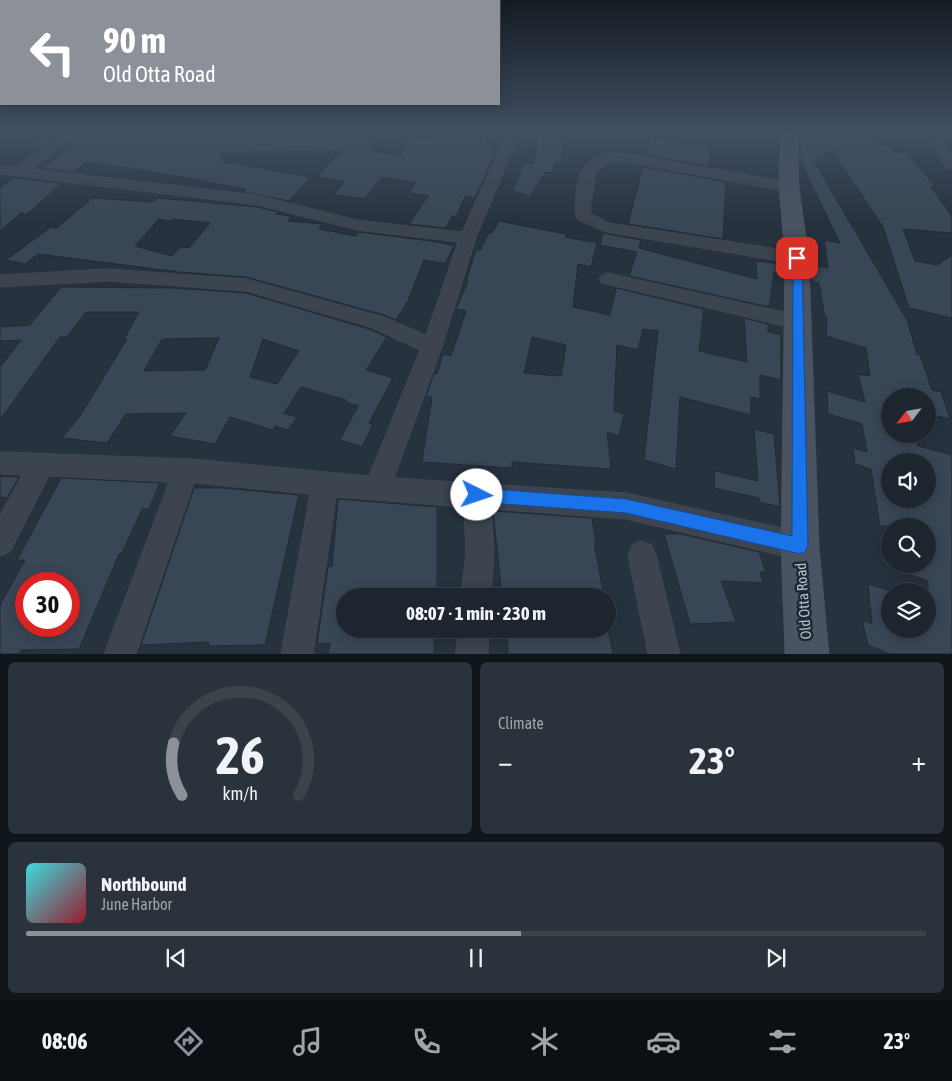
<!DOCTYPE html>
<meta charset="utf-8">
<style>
body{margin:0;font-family:"Asap Condensed",sans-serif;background:#2a323b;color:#f1f3f6;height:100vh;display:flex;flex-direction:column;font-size:19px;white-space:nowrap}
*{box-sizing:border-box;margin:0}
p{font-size:16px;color:#a0a5aa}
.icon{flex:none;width:28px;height:28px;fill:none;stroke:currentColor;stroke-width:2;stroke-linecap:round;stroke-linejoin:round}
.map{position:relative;height:654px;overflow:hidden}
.details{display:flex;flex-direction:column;gap:8px;padding:8px;background:#10151a;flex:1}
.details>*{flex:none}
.hud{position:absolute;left:0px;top:0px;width:500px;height:105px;box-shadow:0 2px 12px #0003,0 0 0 1px #3b434b;background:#8c9099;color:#fff;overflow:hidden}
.needle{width:32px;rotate:239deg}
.buttons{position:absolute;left:881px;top:388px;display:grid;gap:10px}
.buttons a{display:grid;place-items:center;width:55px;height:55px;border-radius:50%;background:#1d262f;box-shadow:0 2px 12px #0003,0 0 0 1px #3b434b;font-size:25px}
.speed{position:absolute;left:15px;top:572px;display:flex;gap:10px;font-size:25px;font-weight:700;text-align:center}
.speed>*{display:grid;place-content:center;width:65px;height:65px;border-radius:50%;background:#1d262f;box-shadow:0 2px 12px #0003,0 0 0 1px #3b434b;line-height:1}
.speed .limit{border:8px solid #d22;background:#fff;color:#111}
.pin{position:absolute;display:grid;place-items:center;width:42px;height:42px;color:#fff;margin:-21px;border-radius:10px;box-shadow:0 2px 8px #0006}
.me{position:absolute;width:55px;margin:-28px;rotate:94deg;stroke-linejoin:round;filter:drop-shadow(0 0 4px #0008)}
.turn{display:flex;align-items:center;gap:18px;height:105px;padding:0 20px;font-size:22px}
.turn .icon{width:65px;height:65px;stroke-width:2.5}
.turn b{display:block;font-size:35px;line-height:42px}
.big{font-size:38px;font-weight:700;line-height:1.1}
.details .card{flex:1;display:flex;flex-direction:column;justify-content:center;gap:8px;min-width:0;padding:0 18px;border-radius:8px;background:#2a323b}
.details .dial{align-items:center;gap:0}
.dial svg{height:130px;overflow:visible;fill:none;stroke:#3b434b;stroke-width:7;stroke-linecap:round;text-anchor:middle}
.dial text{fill:#f1f3f6;stroke:none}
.song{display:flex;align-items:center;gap:15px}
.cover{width:60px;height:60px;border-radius:8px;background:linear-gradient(135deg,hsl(180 70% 55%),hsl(350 70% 35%))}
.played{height:5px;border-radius:2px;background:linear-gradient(90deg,#8c9099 55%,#3b434b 55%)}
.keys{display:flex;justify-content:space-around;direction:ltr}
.heat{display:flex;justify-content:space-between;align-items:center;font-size:28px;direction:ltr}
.details .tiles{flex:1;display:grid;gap:8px;grid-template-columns:1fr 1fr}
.card:last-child{grid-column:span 2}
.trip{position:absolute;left:336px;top:588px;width:280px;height:50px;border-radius:25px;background:#1d262f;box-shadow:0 2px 12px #0003,0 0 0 1px #3b434b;font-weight:700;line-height:50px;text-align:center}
.menu{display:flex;height:80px;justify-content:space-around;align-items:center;background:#0c0f13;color:#a0a5aa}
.menu .icon{width:35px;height:35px}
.menu .on{color:#8c9099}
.menu b{font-size:22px;color:#f1f3f6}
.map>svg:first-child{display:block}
</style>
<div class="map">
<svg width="952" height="654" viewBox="0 0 952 654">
<rect width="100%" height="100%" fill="#27323f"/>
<g fill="#394655" stroke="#212b36" fill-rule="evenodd">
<polygon points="33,130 66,130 45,144 32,143"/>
<polygon points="86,130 371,130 370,151 401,156 407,138 436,139 435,130 484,130 487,144 495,144 494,156 475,198 465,196 456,217 452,216 446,228 409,224 428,196 409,193 415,183 382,177 365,199 333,195 345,182 317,177 342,150 221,153 221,161 311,177 289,201 245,192 246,189 125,167 123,168 86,162 74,172 43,168 73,146 67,145"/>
<polygon points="540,130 565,130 561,163 555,163 552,173 545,172 527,201 527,195 512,191 524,162 533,164"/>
<path d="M797,130H870L880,144L889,145L894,152L906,153L936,187H931L952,216V233L903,229L915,261L937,265L952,255V318L909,308L883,227L832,150L814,161L907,320L917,354L920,355L932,390L941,392L950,419L928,414V396H890V434H916L918,446L952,455V654H890L868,645L862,620L872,624L868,584L890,591V629H928V581L885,566V564H928V526H880L871,469L855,464L853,448L867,452L862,424L828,414L827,391L865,402L858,374L870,376L866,348L826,336L827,318H825L819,283L812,282L811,265L828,268L824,240L840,243L809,180L800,156V137ZM890,461H928L929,499H890Z"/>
<polygon points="650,137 711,147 709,166 646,155"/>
<polygon points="643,167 726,182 723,239 628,224"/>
<polygon points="15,178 62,183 32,210 26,214 21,213 0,231 0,188"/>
<path d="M92,198L153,202L158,198L257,207L278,212L276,214L291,216L288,221L322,224L319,229L356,236L359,232L438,242L454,246L445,264L424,260L408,301L396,320L384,315L246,277L179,272L38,254L25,264L6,260L51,227L57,228ZM159,219L170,221L172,219L210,223L189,248L181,247L172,256L135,246Z"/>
<path d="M499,221L566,234L565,237L597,243L591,267L578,264L573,307L610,315L616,288L704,309L699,351L747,362L744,318L768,324V332L781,335V380L760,375V399L751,397V415L680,397L676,469L644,460L658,331L643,329L638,350L617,345L614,411L624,414L619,436L607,432L611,469L512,462V468L422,462L432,397L426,396L434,373L437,374L443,354L451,356L466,311L456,309L468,282L466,281L476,250H480L489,233H492ZM532,337L566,345L561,376L524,373Z"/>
<polygon points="603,233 641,240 639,248 757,279 756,261 783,264 783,274 774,272 769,307 629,276 637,252 600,245"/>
<path d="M61,287L173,288L246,293L369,329L387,337L366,370L393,378L369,423L373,424L362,447L340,440L358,406L345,402L346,400L301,387L284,413L297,417L288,430L275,426L273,430L230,417L215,444L170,436L186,413L126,414L107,443L62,438L80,416L127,339H124L139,312H86L67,337H60L0,420V367L21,340L0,341V327L30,325ZM219,338L205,370L144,371L162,339ZM263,339L299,351L277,384L250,377Z"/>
<polygon points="754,429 774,434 780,507 759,502 759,498 714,488 715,471 758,481"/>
<polygon points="0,476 19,477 7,498 0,497"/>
<path d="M61,478L160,483L149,509H142L122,553L119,554L79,649L21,650L19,654H0V605L25,560H17ZM26,584H69V626H26Z"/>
<polygon points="194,488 222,488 299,495 265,645 208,646 209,642 141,645"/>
<polygon points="338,499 437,507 437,596 345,596 345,629 434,629 434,654 328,654 330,643 317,644 328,567 332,566"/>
<polygon points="493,511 592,518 596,543 594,543 604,596 502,596"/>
<polygon points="664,534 681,534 759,552 766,572 760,572 763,583 721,581 736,622 690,624"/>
<polygon points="507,629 608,629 613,654 508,654"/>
</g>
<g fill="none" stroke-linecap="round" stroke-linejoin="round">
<g stroke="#444d58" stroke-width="1">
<g id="street">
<polygon points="69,130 84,130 32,169 257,195 357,220 462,232 508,130 521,130 476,238 442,347 394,478 626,493 800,532 810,536 814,546 810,556 800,560 626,519 491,509 494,551 491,596 461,596 466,551 464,507 336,497 313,654 281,654 310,494 194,483 136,654 104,654 169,482 49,476 10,552 0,556 0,515 22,475 0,474 0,452 192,459 369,476 420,350 370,327 246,291 108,281 0,287 0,275 108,269 246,279 384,317 426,335 458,242 357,230 257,205 0,174 0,166 16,167"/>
<polygon points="925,130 938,130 952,154 952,170 947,169 945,166"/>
<path d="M609,153L628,154L789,182L794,184L797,187L794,190L789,192L628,162L611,161L596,172L590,208L591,214L610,223L797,252L803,254L806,258L803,262L797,264L606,232L578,220C572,211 577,180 582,170C586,161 600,155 609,153Z"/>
<polygon points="608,273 797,315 804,317 807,322 804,327 797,329 602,283 599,279 602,275"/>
<polygon points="642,541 652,545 656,555 680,654 648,654 628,555 632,545"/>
<polygon points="459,629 489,629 488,654 456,654"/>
</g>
</g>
<g stroke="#444d58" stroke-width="1">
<polygon id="secondary" points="777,130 795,130 798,137 799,187 809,258 819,546 829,654 785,654 781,546 785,258 779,187 780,137"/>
</g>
<use href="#street" fill="#3b444f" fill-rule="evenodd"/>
<use href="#secondary" fill="#495362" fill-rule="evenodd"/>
</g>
<linearGradient id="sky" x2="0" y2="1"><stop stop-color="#151c23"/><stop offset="0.59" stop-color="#414f63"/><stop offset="1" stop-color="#414f63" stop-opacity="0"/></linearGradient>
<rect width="952" height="222" fill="url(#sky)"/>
<polygon fill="#1a73e8" stroke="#114b97" points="793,255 800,255 802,258 808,546 805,552 800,554 626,513 477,502 472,500 470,495 472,490 477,488 626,499 792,536"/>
<g text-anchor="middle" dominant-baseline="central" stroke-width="5" stroke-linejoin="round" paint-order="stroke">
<g font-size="15" fill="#b7bfca" stroke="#1f2934">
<text transform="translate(803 601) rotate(-94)">Old Otta Road</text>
</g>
</g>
</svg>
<div class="buttons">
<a><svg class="needle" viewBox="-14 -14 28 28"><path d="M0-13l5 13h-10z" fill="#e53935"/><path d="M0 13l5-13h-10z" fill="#a0a5aa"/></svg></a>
<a><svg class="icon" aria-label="sound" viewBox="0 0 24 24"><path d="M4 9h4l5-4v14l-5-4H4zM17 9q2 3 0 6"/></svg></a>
<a><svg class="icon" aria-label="search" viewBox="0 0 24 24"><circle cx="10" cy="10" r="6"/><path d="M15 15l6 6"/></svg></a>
<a><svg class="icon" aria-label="layers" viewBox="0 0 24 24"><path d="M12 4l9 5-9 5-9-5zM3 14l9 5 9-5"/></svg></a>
</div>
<div class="speed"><div class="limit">30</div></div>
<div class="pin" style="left:797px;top:258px;background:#d93025"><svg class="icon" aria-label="arrive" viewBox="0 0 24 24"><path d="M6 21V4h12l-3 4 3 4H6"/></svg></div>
<svg class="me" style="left:477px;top:495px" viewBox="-20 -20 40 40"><circle r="19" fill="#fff"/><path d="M0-13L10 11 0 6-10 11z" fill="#1a73e8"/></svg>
<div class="trip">08:07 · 1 min · 230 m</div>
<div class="hud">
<div class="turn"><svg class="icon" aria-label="left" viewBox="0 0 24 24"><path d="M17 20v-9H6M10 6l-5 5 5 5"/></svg><div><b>90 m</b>Old Otta Road</div></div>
</div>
</div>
<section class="details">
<div class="tiles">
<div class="card dial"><svg viewBox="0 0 100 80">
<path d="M14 69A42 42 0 1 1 86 69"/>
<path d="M14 69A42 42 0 0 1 9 37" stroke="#8c9099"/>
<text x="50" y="56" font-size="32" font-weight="700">26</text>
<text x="50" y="72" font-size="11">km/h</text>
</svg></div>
<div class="card"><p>Climate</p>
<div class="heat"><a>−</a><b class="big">23°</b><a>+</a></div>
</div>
<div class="card">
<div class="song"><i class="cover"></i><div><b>Northbound</b><p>June Harbor</p></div></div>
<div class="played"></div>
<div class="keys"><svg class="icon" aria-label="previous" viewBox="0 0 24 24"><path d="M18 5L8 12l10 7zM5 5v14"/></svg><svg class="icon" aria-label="pause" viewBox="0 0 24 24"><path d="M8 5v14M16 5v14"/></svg><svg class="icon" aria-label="next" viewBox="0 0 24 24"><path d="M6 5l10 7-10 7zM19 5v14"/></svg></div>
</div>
</div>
</section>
<nav class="menu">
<b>08:06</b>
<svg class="icon on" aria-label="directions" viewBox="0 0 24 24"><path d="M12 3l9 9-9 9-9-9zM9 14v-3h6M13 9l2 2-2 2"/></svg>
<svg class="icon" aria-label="music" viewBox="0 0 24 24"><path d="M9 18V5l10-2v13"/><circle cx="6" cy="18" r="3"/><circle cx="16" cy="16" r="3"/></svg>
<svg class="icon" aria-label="phone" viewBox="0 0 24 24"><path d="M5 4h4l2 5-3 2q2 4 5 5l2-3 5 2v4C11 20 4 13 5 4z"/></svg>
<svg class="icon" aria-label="climate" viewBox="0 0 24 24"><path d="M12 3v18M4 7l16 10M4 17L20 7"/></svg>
<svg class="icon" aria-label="car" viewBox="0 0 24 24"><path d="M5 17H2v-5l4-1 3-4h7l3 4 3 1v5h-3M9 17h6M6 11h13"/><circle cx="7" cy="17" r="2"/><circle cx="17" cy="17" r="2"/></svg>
<svg class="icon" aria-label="filters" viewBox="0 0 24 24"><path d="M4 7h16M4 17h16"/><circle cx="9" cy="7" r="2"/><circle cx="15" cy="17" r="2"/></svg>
<b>23°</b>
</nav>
